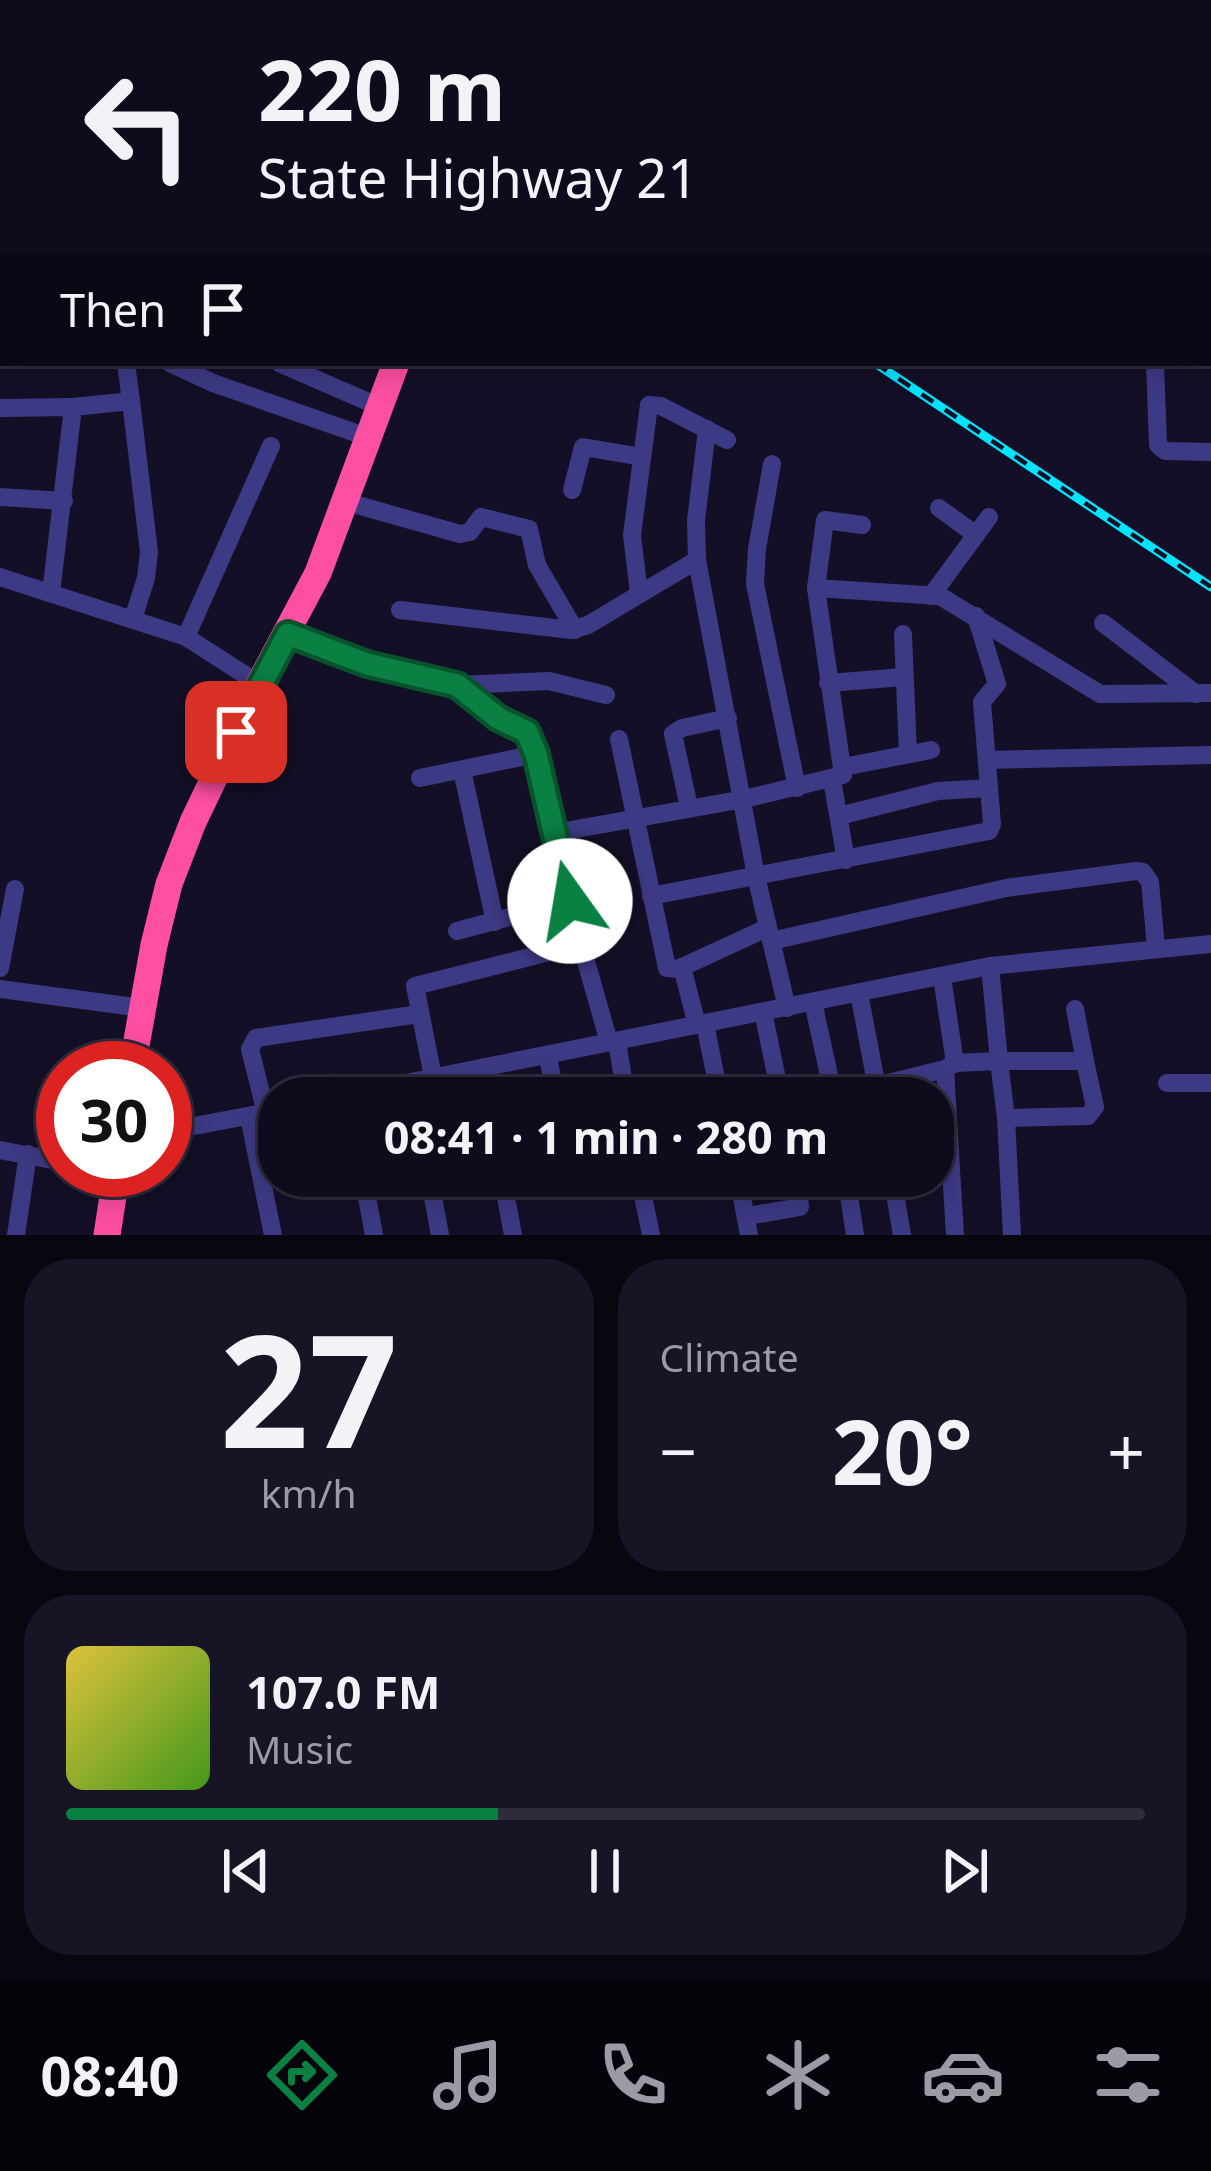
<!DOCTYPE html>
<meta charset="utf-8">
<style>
body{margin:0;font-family:"Noto Sans",sans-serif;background:#171425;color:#f1f3f6;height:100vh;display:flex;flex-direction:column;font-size:45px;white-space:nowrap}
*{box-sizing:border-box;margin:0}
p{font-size:39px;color:#9b9ba3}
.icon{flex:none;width:66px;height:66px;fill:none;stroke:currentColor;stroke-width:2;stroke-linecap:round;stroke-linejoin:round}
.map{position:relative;height:1235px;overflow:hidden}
.side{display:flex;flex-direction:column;gap:24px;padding:24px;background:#08060f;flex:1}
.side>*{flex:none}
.top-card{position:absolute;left:0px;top:0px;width:1212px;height:366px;box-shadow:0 6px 30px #0003,0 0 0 3px #2e2b3b;background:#0e0b1c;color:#f1f3f6;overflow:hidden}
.speed{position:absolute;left:36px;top:1041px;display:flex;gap:24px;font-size:60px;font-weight:700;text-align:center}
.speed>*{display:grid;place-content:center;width:156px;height:156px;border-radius:50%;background:#0e0b1c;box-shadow:0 6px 30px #0003,0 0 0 3px #2e2b3b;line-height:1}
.speed .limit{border:18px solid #d22;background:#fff;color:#111}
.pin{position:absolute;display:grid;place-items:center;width:102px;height:102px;color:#fff;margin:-51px;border-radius:24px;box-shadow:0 6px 18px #0006}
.me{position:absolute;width:132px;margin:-66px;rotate:347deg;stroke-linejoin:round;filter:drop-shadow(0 0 9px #0008)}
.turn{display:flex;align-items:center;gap:42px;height:252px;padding:0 60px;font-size:54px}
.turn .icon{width:156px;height:156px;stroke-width:2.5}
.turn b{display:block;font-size:84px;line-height:102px}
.then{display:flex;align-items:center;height:114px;padding:0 60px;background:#0003;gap:24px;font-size:45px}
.big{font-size:90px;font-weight:700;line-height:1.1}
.side .card{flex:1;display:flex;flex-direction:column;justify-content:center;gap:18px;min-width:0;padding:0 42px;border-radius:48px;background:#171425}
.side .dial{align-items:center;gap:0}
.dial b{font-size:156px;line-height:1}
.song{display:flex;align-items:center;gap:36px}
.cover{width:144px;height:144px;border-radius:18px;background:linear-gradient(135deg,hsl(50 70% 55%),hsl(100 70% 35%))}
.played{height:12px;border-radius:6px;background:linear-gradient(90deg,#0b8043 40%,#2e2b3b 40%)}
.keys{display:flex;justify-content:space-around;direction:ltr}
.heat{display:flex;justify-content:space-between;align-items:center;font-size:66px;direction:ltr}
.side .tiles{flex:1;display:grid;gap:24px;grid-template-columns:1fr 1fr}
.card:last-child{grid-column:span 2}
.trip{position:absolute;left:258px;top:1077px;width:696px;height:120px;border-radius:48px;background:#0e0b1c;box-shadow:0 6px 30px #0003,0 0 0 3px #2e2b3b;font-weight:700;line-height:120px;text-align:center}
.tab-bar{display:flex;height:192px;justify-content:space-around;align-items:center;background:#06040b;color:#9b9ba3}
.tab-bar .icon{width:84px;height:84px}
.tab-bar .current{color:#0b8043}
.tab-bar b{font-size:54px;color:#f1f3f6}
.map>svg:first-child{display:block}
</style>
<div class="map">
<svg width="1211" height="1235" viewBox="0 0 1211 1235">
<rect width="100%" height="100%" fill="#130f26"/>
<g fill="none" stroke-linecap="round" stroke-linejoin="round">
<g stroke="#3d3a85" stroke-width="18">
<polyline points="1020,3 1020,0"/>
<polyline points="1209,170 1211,170"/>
<polyline points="0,337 3,337"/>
<polyline points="170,363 213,383 370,438"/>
<polyline points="279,363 380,407"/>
<polyline points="1155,363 1158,445 1165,451 1211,452"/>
<polyline points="131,401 149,552 146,578 133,619"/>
<polyline points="73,407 131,401 126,363"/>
<polyline points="0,408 73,407 51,593"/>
<polyline points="707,429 696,521 697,560 756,876 787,1008"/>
<polyline points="772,464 757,549 755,584 797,788"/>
<polyline points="572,490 583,447 642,457"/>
<polyline points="0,497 64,501"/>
<polyline points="347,502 460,534 470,532 481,517 529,529 537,565 575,630"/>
<polyline points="939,508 976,535"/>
<polyline points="0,577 186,637 259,684"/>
<polyline points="816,588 940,596 1100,694 1211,693"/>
<polyline points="639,593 632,535 649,405 661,406 727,440"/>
<polyline points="931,596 989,517"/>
<polyline points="400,610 571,630 588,625 697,560"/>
<polyline points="1103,623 1196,694"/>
<polyline points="288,633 367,664 457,685 498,718 524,728 536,754 554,833"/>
<polyline points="903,634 908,754"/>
<polyline points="186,637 271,446"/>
<polyline points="828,683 904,677"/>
<polyline points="457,685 549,681 606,695"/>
<polyline points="619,739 667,968 678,969 767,928"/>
<polyline points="987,760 1211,755"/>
<polyline points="843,767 931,750"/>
<polyline points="462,770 495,922"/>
<polyline points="420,778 536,754"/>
<polyline points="832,780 846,860"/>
<polyline points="689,807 673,734 682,728 728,718"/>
<polyline points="839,816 938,791 989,788"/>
<polyline points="651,896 989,831 992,824 982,702 997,684 976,616"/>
<polyline points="457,931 570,901"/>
<polyline points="771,941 1006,888 1136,871 1143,872 1150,882 1156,947"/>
<polyline points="581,944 554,833 744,799 843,775 816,588 825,520 862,525"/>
<polyline points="990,966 999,1061 1085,1061 1095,1107 1088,1116 1006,1118"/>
<polyline points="682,967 697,1025"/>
<polyline points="0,968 15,889"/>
<polyline points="942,977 955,1063 945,1069 955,1235"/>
<polyline points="0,989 142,1008"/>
<polyline points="859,993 878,1093"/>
<polyline points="813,1002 834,1098"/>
<polyline points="1075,1009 1085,1061"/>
<polyline points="763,1012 781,1098"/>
<polyline points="705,1024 720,1098"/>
<polyline points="617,1041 626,1098"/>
<polyline points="548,1057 556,1098"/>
<polyline points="955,1063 999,1061 1006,1118 1012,1235"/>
<polyline points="484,1067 489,1098"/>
<polyline points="433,1077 415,986 581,944 609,1042"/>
<polyline points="1167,1083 1211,1083"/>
<polyline points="331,1098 990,966 1211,944"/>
<polyline points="827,1098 945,1069"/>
<polyline points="266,1113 250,1049 256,1038 419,1014"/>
<polyline points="249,1117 273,1235"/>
<polyline points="165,1124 194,1126 279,1110"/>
<polyline points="0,1150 63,1162"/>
<polyline points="363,1176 374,1235"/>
<polyline points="429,1176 440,1235"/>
<polyline points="502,1176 513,1235"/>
<polyline points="639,1176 651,1235"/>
<polyline points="738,1176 749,1235"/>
<polyline points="846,1176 855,1235"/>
<polyline points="892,1176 902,1235"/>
<polyline points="505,1190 578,1176"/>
<polyline points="748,1216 800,1207 797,1176"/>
<polyline points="16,1235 28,1154"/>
</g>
<g stroke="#ff4fa3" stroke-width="27">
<polyline points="528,3 529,0"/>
<polyline points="132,1068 154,945 169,884 193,822 259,684 318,573 396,363"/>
<polyline points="107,1235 117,1170"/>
</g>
<g stroke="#00e5ff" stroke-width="9">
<g id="rail">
<polyline points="0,65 3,65"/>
<polyline points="875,363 1211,587"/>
</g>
</g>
<use href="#rail" stroke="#130f26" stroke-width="4.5" stroke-dasharray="14" stroke-linecap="butt"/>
</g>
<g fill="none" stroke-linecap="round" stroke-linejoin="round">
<g stroke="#07532c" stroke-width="30">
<polyline id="route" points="236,732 288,634 367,664 457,685 498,718 527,732 536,754 570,901"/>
</g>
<use href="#route" stroke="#0b8043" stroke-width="21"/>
</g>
</svg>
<div class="speed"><div class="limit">30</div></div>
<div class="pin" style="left:236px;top:732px;background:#d93025"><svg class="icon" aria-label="arrive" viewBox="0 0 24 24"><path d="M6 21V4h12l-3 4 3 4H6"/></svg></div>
<svg class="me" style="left:570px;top:901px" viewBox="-20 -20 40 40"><circle r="19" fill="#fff"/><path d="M0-13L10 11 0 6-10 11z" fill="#0b8043"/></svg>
<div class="trip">08:41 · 1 min · 280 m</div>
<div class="top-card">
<div class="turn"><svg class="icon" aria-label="left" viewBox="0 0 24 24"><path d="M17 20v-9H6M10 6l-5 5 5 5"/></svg><div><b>220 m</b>State Highway 21</div></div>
<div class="then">Then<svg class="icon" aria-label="arrive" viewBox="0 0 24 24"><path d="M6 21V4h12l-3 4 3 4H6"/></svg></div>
</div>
</div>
<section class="side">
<div class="tiles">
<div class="card dial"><b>27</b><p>km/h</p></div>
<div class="card"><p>Climate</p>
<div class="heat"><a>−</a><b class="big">20°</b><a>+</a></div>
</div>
<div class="card">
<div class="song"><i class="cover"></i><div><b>107.0 FM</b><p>Music</p></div></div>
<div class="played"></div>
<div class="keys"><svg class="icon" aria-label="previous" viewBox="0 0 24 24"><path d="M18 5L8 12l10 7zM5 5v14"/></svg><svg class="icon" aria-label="pause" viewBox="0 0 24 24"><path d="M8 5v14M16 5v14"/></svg><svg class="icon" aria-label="next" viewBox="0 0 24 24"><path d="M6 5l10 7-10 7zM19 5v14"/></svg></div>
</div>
</div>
</section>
<nav class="tab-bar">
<b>08:40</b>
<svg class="icon current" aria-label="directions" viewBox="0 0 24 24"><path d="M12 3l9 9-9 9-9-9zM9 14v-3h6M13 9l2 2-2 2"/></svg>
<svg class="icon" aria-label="music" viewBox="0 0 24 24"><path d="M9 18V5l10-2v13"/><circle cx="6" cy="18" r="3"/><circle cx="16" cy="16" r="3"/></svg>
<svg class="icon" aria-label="phone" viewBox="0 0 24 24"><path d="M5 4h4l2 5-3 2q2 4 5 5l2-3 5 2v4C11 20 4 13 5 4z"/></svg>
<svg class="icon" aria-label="climate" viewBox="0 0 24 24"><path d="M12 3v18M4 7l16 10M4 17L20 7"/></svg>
<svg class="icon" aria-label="car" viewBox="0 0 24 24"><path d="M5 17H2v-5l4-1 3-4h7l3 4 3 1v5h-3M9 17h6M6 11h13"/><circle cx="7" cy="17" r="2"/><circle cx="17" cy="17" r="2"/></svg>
<svg class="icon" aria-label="filters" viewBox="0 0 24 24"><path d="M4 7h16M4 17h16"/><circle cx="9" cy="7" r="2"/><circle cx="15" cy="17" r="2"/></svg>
</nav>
